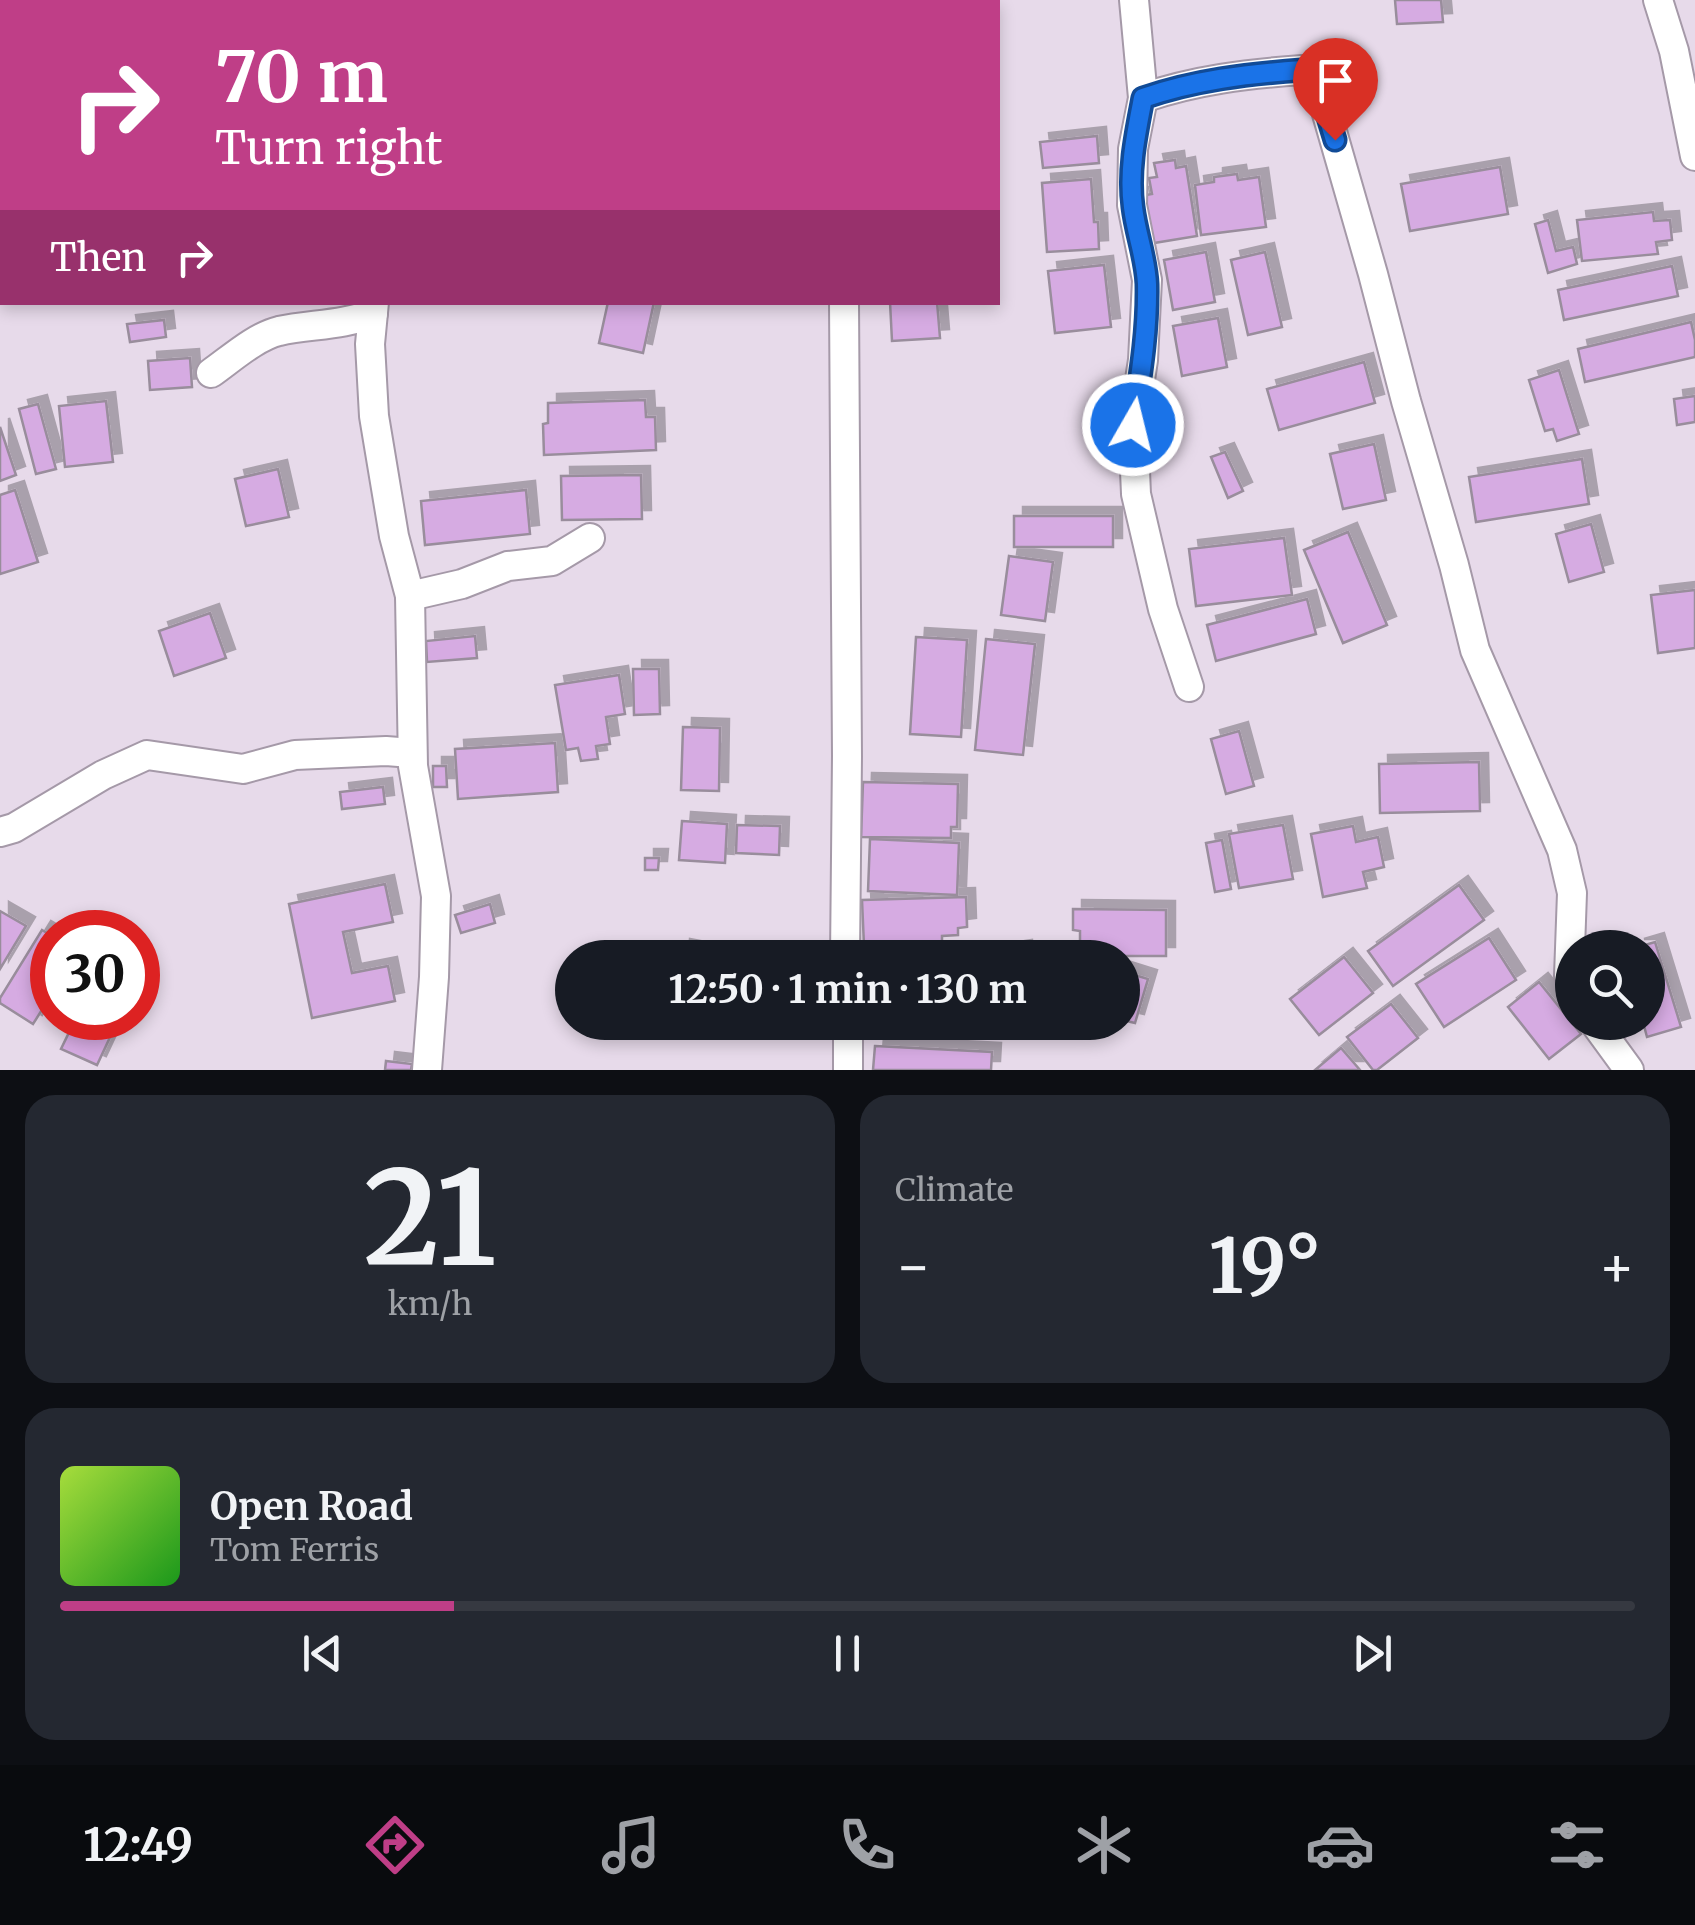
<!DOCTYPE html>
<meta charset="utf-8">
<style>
body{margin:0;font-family:Merriweather,serif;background:#242831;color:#f1f3f6;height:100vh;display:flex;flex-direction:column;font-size:38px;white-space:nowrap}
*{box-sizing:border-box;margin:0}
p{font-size:32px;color:#9ea1a6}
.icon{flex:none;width:55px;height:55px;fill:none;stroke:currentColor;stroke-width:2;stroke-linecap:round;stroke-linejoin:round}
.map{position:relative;height:1070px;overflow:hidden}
.drawer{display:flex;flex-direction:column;gap:25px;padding:25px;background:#0d0f14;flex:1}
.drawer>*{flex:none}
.top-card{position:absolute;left:0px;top:0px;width:1000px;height:305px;box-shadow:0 5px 15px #0003;background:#bf3e87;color:#fff;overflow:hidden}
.fabs{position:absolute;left:1555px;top:930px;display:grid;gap:20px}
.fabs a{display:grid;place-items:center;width:110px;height:110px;border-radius:50%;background:#171b24;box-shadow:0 5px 15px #0003;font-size:50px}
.speed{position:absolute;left:30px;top:910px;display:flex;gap:20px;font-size:50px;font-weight:700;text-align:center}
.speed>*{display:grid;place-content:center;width:130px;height:130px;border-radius:50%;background:#171b24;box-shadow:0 5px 15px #0003;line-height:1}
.speed .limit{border:15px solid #d22;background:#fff;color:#111}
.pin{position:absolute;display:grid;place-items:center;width:85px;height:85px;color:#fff;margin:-102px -42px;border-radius:50% 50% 50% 0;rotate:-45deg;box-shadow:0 0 10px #0007}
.pin .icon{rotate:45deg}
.me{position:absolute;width:110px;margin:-55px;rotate:8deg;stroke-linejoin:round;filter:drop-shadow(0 0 8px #0008)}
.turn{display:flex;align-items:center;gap:35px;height:210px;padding:0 50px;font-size:45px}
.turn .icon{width:130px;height:130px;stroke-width:2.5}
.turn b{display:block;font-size:70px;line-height:85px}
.then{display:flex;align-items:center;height:95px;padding:0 50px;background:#0003;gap:20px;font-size:38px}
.big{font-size:75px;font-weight:700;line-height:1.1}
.drawer .card{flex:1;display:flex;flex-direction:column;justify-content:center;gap:15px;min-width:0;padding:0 35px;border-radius:30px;background:#242831}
.drawer .dial{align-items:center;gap:0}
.dial b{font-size:130px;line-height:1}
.song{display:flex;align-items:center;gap:30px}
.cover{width:120px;height:120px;border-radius:15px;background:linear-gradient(135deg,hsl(80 70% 55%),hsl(120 70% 35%))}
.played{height:10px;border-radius:5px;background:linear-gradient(90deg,#bf3e87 25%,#363941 25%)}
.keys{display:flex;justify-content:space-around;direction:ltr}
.heat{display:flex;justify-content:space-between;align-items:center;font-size:55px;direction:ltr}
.drawer .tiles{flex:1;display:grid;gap:25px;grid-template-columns:1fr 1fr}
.card:last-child{grid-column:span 2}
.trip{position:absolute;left:555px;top:940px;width:585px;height:100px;border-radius:50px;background:#171b24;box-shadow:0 5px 15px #0003;font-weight:700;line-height:100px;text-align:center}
.tabs{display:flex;height:160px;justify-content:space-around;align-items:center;background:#090b0e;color:#9ea1a6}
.tabs .icon{width:70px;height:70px}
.tabs .current{color:#bf3e87}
.tabs b{font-size:45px;color:#f1f3f6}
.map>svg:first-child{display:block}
</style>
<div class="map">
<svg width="1695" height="1070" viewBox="0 0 1695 1070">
<defs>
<filter id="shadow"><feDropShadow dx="9" dy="-9" stdDeviation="0" flood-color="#0004"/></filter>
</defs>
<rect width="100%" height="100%" fill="#e7daea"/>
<g fill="#d6abe2" stroke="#998d9c" stroke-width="2.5" filter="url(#shadow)">
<polygon points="542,0 632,0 631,2 542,2"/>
<rect x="939" y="0" width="47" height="2"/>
<polygon points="1395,0 1441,0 1443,22 1397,24"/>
<polygon points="1097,136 1099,163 1043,168 1040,142"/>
<polygon points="1175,160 1176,168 1186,166 1197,236 1148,244 1140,196 1152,194 1149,178 1157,177 1154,163"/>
<polygon points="1500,167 1508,214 1410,231 1401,184"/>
<polygon points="1237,174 1238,180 1259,177 1266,227 1201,235 1195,185 1214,182 1214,177"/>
<polygon points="1091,179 1094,222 1098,222 1099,249 1047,252 1042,183"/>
<polygon points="1653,212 1654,221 1670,220 1672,240 1656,242 1658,254 1582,261 1577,220"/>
<polygon points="1548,220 1556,251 1573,247 1577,264 1548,273 1535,224"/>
<polygon points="1206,252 1215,302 1173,310 1164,260"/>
<polygon points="1265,252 1282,327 1248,335 1231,260"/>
<polygon points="1104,265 1111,327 1055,333 1048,271"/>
<polygon points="1672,266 1678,296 1564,320 1558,290"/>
<polygon points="608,302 654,302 643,353 599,343"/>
<polygon points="890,302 937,302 940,338 892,341"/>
<polygon points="1218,318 1227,367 1182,376 1173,326"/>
<polygon points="164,320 166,337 130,342 127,324"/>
<polygon points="1691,322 1695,340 1695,357 1585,382 1578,349"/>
<polygon points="190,358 192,387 150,390 148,361"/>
<polygon points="1364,362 1375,403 1279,430 1267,389"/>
<polygon points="1559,370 1579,434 1557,441 1553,429 1545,431 1529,380"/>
<polygon points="1695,396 1695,422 1677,425 1674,399"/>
<polygon points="645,400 646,417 655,417 656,450 544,455 543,424 548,423 548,403"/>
<polygon points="106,401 113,462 65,467 59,406"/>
<polygon points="38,404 56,469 36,474 19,409"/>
<polygon points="0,427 16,475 0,481"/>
<polygon points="1374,444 1386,500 1343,509 1330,454"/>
<polygon points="1225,452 1243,491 1228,498 1211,457"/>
<polygon points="1582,459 1589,504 1476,522 1469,477"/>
<polygon points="278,469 289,517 246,526 235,479"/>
<polygon points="641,475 642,519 562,520 561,476"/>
<polygon points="15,490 38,562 0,574 0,495"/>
<polygon points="526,490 530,534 425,545 421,501"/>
<rect x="1014" y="516" width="99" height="31"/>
<polygon points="1591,524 1604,572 1569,582 1556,534"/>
<polygon points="1348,532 1387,625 1343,643 1304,550"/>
<polygon points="1284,538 1292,595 1196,606 1189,549"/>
<polygon points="1009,556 1053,562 1045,621 1001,615"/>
<polygon points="1695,590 1695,648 1658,653 1651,595"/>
<polygon points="1307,599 1316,634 1216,661 1207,625"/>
<polygon points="210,613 226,658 174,676 159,631"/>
<polygon points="475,636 477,658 427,662 426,641"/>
<polygon points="916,637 967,640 961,737 910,734"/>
<polygon points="986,639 1035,644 1023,755 975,750"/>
<polygon points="633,669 659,669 660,714 634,715"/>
<polygon points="619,675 625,714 606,717 610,744 596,746 598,759 581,761 578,748 566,750 555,685"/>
<polygon points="683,727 720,728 719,791 681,790"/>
<polygon points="1239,731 1254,786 1226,794 1211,739"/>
<polygon points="555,743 558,792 458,799 455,749"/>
<polygon points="1479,762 1480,811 1380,813 1379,764"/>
<polygon points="433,766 446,766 447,787 433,787"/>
<polygon points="863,782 958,784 957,827 951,827 951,838 861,837"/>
<polygon points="383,787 385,804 342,809 340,792"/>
<polygon points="682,821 727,824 725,863 679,860"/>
<polygon points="737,825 780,826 779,855 736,853"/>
<polygon points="1283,825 1293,879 1239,888 1229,834"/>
<polygon points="1353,826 1356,842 1378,837 1384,867 1363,872 1367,888 1323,897 1311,834"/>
<polygon points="870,839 959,843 957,895 868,891"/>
<polygon points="1222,840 1231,889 1215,892 1206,843"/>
<polygon points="645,858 659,858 658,870 645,870"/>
<polygon points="385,884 393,922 343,932 352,973 388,966 395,1001 312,1018 289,904"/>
<polygon points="1459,885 1484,920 1393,986 1368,951"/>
<polygon points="966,897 967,927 958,928 958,935 942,936 942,943 864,946 862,900"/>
<polygon points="490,904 495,923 461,933 455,915"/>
<polygon points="1073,909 1166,910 1166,956 1080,956 1080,931 1073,930"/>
<polygon points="0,911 26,926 0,969"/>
<polygon points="42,930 52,936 52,994 33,1024 0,1003 0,998"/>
<polygon points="1489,938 1516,980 1444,1027 1416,984"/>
<polygon points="1655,942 1681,1027 1647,1037 1643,1022 1648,1022 1648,948 1635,948"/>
<polygon points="681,948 723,956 723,958 680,958"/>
<polygon points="1023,949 1024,958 961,958"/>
<polygon points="1344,957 1373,993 1319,1035 1290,999"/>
<polygon points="1122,971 1148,979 1135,1023 1122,1020"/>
<polygon points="1539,982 1581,1034 1549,1059 1508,1007"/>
<polygon points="1391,1004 1418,1038 1377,1070 1373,1070 1347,1037"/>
<polygon points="76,1018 119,1018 97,1065 61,1049"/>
<polygon points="875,1046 992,1052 991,1070 873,1070"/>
<polygon points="1341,1048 1360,1070 1315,1070"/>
<polygon points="386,1061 412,1064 411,1070 385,1070"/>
</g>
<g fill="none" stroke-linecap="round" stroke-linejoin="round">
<g stroke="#a599a8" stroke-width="32">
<g id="street">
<polyline points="1134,0 1143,98 1133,149 1132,205 1147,280 1143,360 1133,425 1136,494 1163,609 1189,687"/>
<polyline points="1658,0 1674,51 1695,156"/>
<polyline points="446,2 447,0"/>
<polyline points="836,2 836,0"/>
<path d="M1143,98C1195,80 1247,74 1302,70L1325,107L1373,274L1406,401L1454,565L1475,650L1562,850L1572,893L1569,976L1572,983"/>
<polyline points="374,302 370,344 374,416 394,536 410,596 413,766 436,896 434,977 427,1070"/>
<polyline points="844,302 847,756 845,958"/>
<path d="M211,373C231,359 255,337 279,331C311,324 343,326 373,313"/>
<polyline points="410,596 462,584 508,566 552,561 590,538"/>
<polyline points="0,832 14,828 103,775 147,755 243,769 295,755 386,751 412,753"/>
<polyline points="848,1022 848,1070"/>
<polyline points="1594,1022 1629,1070"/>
</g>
</g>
<use href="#street" stroke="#fff" stroke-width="28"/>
</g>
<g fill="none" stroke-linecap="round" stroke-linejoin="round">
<g stroke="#114b97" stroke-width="25">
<path id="route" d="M1133,425C1140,378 1148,332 1147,284C1146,258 1136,233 1133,207C1128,171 1136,134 1143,98C1195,80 1247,74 1302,70L1325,107L1335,140"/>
</g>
<use href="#route" stroke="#1a73e8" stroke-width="18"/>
</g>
</svg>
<div class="fabs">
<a><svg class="icon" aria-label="search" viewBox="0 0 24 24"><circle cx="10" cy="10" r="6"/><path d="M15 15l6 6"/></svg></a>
</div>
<div class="speed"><div class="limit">30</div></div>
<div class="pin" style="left:1335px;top:140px;background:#d93025"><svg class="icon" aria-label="arrive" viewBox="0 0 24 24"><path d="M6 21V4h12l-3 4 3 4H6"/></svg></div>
<svg class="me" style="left:1133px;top:425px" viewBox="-20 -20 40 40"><circle r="17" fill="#1a73e8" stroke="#fff" stroke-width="3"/><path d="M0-11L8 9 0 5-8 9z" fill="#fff"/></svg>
<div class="trip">12:50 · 1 min · 130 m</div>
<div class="top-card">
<div class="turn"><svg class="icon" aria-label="right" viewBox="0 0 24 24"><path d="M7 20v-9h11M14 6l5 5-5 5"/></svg><div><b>70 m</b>Turn right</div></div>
<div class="then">Then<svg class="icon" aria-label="right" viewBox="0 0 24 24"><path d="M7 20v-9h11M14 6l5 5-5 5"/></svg></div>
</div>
</div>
<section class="drawer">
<div class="tiles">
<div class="card dial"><b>21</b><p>km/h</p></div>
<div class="card"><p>Climate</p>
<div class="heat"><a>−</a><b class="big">19°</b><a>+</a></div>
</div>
<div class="card">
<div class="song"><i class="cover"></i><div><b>Open Road</b><p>Tom Ferris</p></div></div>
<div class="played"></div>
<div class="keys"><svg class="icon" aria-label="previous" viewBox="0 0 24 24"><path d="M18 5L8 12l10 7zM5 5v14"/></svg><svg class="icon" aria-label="pause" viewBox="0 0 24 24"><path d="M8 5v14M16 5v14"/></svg><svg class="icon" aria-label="next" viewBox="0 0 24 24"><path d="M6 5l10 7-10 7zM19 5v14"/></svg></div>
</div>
</div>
</section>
<nav class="tabs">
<b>12:49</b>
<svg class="icon current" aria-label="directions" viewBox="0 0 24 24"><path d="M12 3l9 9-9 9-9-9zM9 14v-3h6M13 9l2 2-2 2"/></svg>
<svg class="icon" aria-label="music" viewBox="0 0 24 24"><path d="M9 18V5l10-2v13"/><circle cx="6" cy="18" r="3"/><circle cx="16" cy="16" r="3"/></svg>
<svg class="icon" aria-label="phone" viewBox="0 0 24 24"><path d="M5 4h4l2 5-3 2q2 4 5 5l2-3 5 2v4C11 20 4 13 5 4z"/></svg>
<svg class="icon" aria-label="climate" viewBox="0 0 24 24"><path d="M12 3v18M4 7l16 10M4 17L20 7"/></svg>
<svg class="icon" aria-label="car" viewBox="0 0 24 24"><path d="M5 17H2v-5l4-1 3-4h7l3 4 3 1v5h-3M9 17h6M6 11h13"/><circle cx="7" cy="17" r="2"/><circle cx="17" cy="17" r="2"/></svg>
<svg class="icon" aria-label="filters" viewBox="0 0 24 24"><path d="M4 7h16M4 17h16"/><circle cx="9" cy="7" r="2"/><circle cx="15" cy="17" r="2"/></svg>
</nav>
